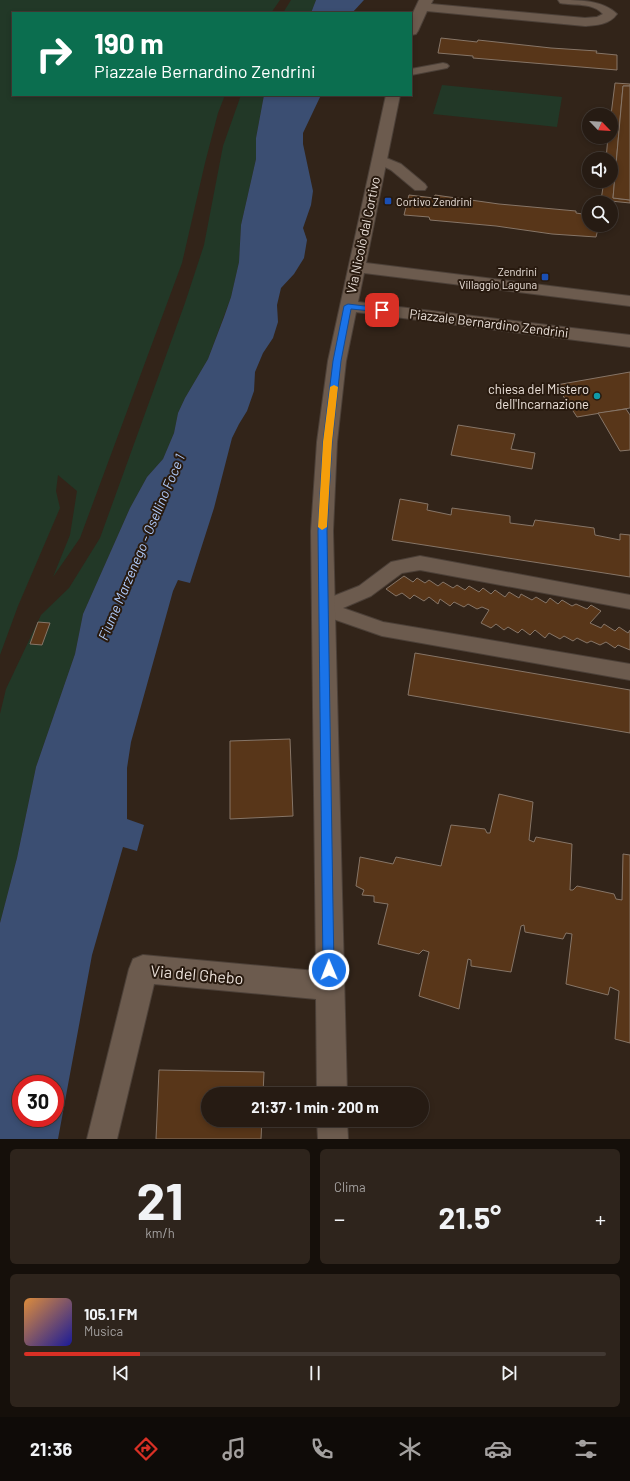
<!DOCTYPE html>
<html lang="it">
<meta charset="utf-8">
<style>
body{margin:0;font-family:Barlow,sans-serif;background:#2e241c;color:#f1f3f6;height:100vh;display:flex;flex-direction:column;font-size:15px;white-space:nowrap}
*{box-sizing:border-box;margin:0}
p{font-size:13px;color:#a4a1a0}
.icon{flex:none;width:22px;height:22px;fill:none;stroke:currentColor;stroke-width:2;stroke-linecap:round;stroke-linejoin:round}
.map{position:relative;height:1139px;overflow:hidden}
.sheet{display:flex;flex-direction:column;gap:10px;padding:10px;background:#150f0a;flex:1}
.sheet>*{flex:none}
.top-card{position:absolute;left:12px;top:12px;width:400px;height:84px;border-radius:0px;box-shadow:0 2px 6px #0003,0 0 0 1px #423933;background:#0b6e4f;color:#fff;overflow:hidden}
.needle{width:26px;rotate:115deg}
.tools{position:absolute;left:582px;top:108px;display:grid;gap:8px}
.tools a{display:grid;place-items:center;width:36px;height:36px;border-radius:50%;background:#261b13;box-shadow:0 2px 6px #0003,0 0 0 1px #423933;font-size:20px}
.speed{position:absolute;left:12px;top:1075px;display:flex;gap:8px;font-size:20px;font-weight:700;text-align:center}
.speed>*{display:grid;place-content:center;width:52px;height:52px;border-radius:50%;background:#261b13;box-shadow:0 2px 6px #0003,0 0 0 1px #423933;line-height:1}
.speed .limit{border:6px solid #d22;background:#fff;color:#111}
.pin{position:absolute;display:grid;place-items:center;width:34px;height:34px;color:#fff;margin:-17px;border-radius:8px;box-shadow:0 2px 6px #0006}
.me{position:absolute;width:44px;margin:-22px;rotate:359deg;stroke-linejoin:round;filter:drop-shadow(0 0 3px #0008)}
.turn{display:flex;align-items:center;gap:14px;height:84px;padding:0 16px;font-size:18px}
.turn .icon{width:52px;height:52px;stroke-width:2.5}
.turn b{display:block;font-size:28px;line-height:34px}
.big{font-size:30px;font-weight:700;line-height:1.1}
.sheet .tile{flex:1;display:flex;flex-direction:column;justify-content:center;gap:6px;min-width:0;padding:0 14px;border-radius:6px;background:#2e241c}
.sheet .dial{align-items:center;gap:0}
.dial b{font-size:52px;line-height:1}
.song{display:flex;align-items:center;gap:12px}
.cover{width:48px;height:48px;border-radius:6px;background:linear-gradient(135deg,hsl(30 70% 55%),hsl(240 70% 35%))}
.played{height:4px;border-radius:2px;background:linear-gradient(90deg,#d93025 20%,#423933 20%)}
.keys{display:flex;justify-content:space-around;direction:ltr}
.heat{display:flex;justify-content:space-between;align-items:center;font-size:22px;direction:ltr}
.sheet .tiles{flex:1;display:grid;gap:10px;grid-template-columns:1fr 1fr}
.tile:last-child{grid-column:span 2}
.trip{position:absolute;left:201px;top:1087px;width:228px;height:40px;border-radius:20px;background:#261b13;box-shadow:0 2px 6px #0003,0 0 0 1px #423933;font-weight:700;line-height:40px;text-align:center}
.dock{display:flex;height:64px;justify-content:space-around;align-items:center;background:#0f0b08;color:#a4a1a0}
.dock .icon{width:28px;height:28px}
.dock .active{color:#d93025}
.dock b{font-size:18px;color:#f1f3f6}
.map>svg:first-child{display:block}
</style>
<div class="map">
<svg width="630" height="1139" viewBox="0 0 630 1139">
<rect width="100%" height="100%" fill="#322419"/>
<g fill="#223827">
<polygon points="0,0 280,0 271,13 13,13 13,95 225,95 218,113 205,163 182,263 80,538 53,577 70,535 77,491 58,475 56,491 60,508 18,606 0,655"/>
<polygon points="291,0 316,0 311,13 283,13"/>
<polygon points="442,85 562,97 557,127 433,114"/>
<polygon points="241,95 264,95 256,138 256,159 241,225 239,262 231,297 208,359 185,398 178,413 174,433 163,459 147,477 130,508 83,614 75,654 36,767 17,858 0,923 0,714 6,689 41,615 69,588 100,538 185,303 204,245 223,146"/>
</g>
<g fill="#3b4e72" fill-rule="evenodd">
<polygon points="316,0 364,0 352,13 311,13"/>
<path d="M264,95H321L303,133V144L313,191L311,205L303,228L307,240L304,258L294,274L281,288L277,305L278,322L273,338L263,353L255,372L254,391L247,411L239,424L232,438L214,508L190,583L178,580L173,591L131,742L127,768V819L144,825L137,851L123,847L92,955L58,1139H0V923L17,858L36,767L75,654L83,614L130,508L147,477L163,459L174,433L178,413L185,398L208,359L224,317L231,297L239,262L241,225L256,159V138ZM21,1084H55V1118H21Z"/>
</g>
<g fill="#583619" stroke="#867567">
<polygon points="441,38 477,42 478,40 551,48 597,51 596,53 617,55 617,70 473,58 473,56 438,53"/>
<polygon points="615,83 630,84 630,86 623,86 613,198 630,200 630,203 601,200 604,181 611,181 611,159 606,159 608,137 611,137 611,115"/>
<polygon points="623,86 630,86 630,200 613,198"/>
<polygon points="409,195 434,198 435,195 499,204 576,211 576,213 589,215 589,225 599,225 596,237 552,234 496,226 430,220 429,217 404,215"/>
<polygon points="630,372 630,408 577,417 556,385"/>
<polygon points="626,409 630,415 630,450 620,451 598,413"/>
<polygon points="458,425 515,434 511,449 535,453 532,469 451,455"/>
<polygon points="400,499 428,504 427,510 451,515 452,508 510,516 510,523 533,526 535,520 594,528 595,535 620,540 620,534 630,535 630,577 392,540"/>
<polygon points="404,576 413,582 417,578 425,583 429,580 438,586 443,582 453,588 457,585 465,590 469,586 479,592 483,588 491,594 495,590 505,597 509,592 519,598 521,594 532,600 536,597 546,603 550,598 558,604 562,600 572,606 576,604 587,609 591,605 601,611 590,623 601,628 604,624 615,631 619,627 628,633 630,630 630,650 618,645 615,648 606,642 600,645 591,641 587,643 577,638 573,641 564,636 560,639 549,633 545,638 535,630 530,635 522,629 518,633 508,627 504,630 496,624 491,628 481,623 489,610 482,607 477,609 468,604 464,607 454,602 450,606 440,599 438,604 429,597 424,601 414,595 410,599 402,593 396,596 386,589"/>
<polygon points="38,622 50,623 42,645 30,644"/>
<polygon points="415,653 630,690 630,733 408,695"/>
<polygon points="290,739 293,816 230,819 230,741"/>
<polygon points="499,794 533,802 529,840 534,842 536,837 572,844 570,890 573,890 577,886 614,894 616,899 622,900 623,854 630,855 630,1043 615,1039 619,991 610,987 608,995 566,984 572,934 566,933 563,939 525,932 524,925 521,926 511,972 471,966 471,960 468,959 459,1009 419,996 429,952 423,950 419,954 378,944 388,904 374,902 374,896 362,895 364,890 356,886 360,857 393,864 396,857 441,866 451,825 485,829 487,833 490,833"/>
<polygon points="159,1070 264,1072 263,1094 208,1094 208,1120 262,1120 261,1139 156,1139"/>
</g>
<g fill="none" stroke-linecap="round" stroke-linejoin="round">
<g stroke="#4c4038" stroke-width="2">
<g id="service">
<polygon points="443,63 447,64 449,66 447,68 411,75 411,69"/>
<polygon points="379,155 401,164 425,184 427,187 425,190 415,190 391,170 375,162 373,159 375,156"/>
<polygon points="420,556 630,595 630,609 420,570 402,573 371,596 343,608 383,622 630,664 630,680 382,636 316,613 314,608 316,603 359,586 391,562"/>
</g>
</g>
<g stroke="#4c4038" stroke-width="2">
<g id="minor">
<path d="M419,0H433L431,4L585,18L597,17L603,14C592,2 575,6 560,3L558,0C579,0 603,0 617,14C609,25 597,25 585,26L427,11L418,31L416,34L411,35V17Z"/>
<polygon points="386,95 400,95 366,263 630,296 630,306 364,273 358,302 630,335 630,347 356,312 346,361 337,442 333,531 347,1094 317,1094 316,999 154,984 117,1139 87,1139 129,969 133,959 143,955 316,971 311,531 317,442 328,361"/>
<polygon points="317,1120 347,1120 348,1139 318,1139"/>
</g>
</g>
<use href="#service" fill="#6c5b4e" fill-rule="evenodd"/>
<use href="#minor" fill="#6c5b4e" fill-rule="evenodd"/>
</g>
<polygon fill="#1a73e8" stroke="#114b97" points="348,304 382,308 386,310 382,312 351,309 341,361 332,442 327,531 334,970 333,974 329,975 324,974 323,970 318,531 323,442 333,361 344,306"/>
<polygon fill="#f59e0b" points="334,385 338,387 332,442 327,527 322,530 318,527 323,442 330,387"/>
<g fill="#1a4fb4" stroke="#281a0f" stroke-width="1.5">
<rect x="384" y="197" width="8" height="8" rx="2"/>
<rect x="541" y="273" width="8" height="8" rx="2"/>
</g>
<circle fill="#0f9aa8" stroke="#281a0f" stroke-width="1.5" cx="597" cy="396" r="4"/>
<g text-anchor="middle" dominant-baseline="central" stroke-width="4" stroke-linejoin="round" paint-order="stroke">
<g font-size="11" fill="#ece2db" stroke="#281a0f" text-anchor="start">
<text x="396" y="201">Cortivo Zendrini</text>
<text x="537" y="271" text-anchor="end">Zendrini<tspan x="537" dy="13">Villaggio Laguna</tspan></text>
</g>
<g font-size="13" fill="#ece2db" stroke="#281a0f">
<text transform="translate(363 235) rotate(-78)">Via Nicolò dal Cortivo</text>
<text transform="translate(489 323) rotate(7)">Piazzale Bernardino Zendrini</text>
</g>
<g font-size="13" fill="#ece2db" stroke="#281a0f" text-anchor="end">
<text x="589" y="389">chiesa del Mistero<tspan x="589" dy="15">dell'Incarnazione</tspan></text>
</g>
<g font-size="14" font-style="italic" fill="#afcafb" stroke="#281a0f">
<text transform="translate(141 547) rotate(-67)">Fiume Marzenego - Osellino Foce 1</text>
</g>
<g font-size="16" fill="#ece2db" stroke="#281a0f">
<text transform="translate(197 974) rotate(5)">Via del Ghebo</text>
</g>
</g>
</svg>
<div class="tools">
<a><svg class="needle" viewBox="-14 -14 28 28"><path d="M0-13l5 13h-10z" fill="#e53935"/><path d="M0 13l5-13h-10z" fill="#a4a1a0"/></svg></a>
<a><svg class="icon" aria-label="sound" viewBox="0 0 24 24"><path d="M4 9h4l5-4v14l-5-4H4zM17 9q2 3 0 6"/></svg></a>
<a><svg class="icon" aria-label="search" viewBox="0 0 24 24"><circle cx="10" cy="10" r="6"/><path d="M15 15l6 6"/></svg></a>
</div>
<div class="speed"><div class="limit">30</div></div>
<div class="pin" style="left:382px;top:310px;background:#d93025"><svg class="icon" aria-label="arrive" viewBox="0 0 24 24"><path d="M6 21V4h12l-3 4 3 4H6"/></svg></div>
<svg class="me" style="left:329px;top:970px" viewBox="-20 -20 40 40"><circle r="17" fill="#1a73e8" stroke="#fff" stroke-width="3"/><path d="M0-11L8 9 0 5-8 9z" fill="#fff"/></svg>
<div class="trip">21:37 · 1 min · 200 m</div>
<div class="top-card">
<div class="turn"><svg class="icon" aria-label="right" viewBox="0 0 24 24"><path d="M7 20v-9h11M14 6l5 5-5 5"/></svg><div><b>190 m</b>Piazzale Bernardino Zendrini</div></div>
</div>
</div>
<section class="sheet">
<div class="tiles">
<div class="tile dial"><b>21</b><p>km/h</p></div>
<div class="tile"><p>Clima</p>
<div class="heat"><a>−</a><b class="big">21.5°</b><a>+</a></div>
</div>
<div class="tile">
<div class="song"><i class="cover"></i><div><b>105.1 FM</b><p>Musica</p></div></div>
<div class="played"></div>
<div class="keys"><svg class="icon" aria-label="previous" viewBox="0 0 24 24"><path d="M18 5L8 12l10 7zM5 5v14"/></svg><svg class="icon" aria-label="pause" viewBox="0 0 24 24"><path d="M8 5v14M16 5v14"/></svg><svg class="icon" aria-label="next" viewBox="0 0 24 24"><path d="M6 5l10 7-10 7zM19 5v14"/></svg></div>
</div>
</div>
</section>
<nav class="dock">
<b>21:36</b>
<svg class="icon active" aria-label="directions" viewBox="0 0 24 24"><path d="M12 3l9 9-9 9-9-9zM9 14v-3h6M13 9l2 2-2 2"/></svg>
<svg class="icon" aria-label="music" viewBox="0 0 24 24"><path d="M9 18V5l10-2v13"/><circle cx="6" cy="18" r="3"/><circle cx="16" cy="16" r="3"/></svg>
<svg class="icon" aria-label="phone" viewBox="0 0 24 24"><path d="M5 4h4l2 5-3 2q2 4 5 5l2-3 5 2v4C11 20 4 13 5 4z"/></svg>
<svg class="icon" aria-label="climate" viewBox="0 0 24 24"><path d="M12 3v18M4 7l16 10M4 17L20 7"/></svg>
<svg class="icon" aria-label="car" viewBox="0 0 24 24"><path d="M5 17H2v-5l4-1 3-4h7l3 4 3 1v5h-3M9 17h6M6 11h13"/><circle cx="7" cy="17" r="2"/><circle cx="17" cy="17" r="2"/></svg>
<svg class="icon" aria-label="filters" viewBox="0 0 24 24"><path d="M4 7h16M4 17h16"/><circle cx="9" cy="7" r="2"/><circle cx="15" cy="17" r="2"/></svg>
</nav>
